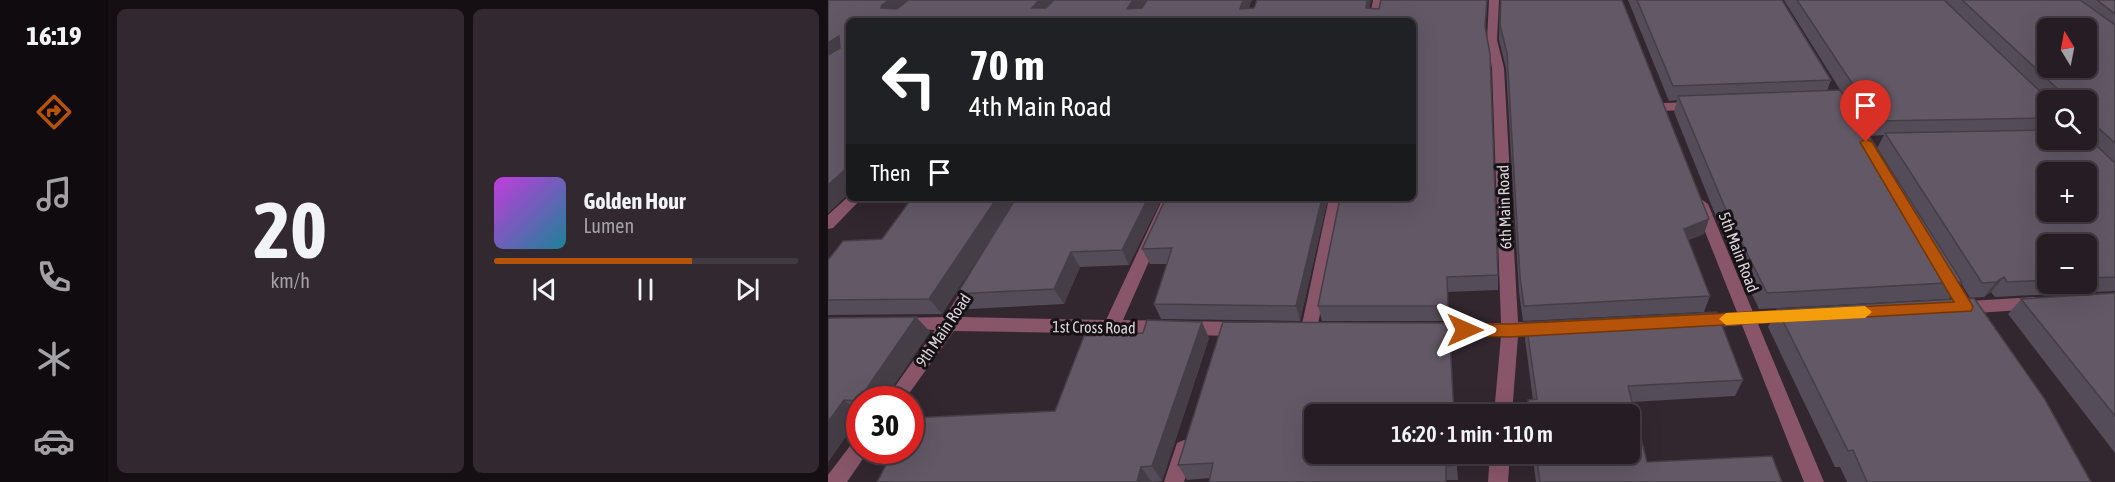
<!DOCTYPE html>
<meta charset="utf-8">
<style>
body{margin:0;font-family:"Asap Condensed",sans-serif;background:#322930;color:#f1f3f6;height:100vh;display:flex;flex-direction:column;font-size:22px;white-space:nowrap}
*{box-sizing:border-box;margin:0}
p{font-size:20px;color:#a4a1a6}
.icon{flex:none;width:33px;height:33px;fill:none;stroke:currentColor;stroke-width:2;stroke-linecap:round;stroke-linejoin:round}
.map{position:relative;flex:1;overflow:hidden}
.panel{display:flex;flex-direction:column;gap:9px;padding:9px;background:#150f13;width:720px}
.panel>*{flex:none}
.top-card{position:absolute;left:18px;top:18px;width:570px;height:183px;border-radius:9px;box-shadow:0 6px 24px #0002,0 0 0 2px #423a41;background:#202124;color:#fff;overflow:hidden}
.needle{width:39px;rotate:350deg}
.controls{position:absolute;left:1209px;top:18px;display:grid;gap:12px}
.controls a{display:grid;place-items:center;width:60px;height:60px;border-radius:9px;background:#261c23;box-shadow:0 6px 24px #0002,0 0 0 2px #423a41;font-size:30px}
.speed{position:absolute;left:18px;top:386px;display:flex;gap:12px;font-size:30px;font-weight:700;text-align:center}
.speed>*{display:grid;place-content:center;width:78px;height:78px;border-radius:50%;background:#261c23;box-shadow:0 6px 24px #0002,0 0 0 2px #423a41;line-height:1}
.speed .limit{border:9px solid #d22;background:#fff;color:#111}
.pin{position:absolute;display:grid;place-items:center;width:51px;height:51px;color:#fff;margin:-62px -26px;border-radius:50% 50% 50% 0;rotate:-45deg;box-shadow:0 0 6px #0007}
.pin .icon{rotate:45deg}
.me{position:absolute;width:66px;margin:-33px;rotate:90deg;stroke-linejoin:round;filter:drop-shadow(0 0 4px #0008)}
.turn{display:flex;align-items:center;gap:21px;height:126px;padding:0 24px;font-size:27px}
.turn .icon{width:78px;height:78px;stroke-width:2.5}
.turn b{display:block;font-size:42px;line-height:51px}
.then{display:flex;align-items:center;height:57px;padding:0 24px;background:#0003;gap:12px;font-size:22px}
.panel .widget{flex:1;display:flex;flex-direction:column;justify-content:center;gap:9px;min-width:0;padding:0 21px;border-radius:9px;background:#322930}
.panel .dial{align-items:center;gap:0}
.dial b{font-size:78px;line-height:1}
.song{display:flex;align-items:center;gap:18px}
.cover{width:72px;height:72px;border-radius:9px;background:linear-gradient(135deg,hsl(290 70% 55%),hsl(190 70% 35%))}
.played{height:6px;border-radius:3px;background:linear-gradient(90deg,#b45309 65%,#423a41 65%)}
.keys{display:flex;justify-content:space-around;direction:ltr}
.panel .tiles{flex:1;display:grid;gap:9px;grid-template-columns:repeat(2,1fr)}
.trip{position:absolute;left:476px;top:404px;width:336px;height:60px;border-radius:9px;background:#261c23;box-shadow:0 6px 24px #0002,0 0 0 2px #423a41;font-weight:600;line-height:60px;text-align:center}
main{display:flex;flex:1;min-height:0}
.dock{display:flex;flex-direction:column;width:108px;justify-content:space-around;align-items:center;background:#0f0b0e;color:#a4a1a6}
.dock .icon{width:42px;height:42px}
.dock .active{color:#b45309}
.dock b{font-size:27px;color:#f1f3f6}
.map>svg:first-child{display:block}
</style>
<main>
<nav class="dock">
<b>16:19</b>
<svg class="icon active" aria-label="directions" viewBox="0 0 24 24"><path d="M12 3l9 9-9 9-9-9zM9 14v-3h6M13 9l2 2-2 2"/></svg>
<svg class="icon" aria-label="music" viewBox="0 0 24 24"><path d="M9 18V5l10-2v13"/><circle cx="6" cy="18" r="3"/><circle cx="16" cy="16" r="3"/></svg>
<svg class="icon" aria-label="phone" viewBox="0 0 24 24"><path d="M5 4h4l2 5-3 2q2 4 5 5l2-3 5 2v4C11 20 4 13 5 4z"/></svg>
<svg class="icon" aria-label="climate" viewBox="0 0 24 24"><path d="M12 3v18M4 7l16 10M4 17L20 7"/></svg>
<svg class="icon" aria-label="car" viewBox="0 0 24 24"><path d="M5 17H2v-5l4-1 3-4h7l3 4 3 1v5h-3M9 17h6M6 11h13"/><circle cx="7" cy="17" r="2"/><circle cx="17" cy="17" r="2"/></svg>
</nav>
<section class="panel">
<div class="tiles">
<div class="widget dial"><b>20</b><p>km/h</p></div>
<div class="widget">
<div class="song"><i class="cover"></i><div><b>Golden Hour</b><p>Lumen</p></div></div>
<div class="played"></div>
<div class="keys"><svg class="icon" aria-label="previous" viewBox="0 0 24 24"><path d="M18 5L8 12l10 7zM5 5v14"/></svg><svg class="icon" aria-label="pause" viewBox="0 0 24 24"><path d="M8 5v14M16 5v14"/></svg><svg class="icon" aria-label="next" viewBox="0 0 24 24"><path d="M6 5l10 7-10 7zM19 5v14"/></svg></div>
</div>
</div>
</section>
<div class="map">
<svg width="1287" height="482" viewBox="0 0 1287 482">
<rect width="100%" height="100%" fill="#32262f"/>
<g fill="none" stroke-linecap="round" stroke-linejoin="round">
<g fill="#895669" fill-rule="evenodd">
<polygon points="545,0 555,0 551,21 541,21"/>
<polygon points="661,0 671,0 669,40 676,68 690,322 724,324 726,329 724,334 690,336 684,414 666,414 673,336 601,337 595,335 593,330 595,325 601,323 673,323 664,68 659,40"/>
<polygon points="866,102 870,103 870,109 836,111 830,107 836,103"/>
<polygon points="21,196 21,198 34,198 5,228 0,229 0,215"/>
<polygon points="335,198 349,198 295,320 412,322 418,324 420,329 418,334 412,336 126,331 77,399 58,399 107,330 67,328 65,323 67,318 117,317 139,281 151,281 153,285 134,317 278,320"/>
<polygon points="501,198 515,198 489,329 487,334 481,336 475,334 473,329"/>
<polygon points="873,199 880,204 925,312 963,309 969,311 971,316 969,321 930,324 996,482 976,482 914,325 874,328 868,326 866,321 868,316 909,312 866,204"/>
<polygon points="1117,267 1123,269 1142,301 1206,297 1212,299 1214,303 1212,307 1206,309 1150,313 1148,319 1142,321 1136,319 1134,314 1125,313 1123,308 1127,303 1109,273 1111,269"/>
<polygon points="32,439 32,450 41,450 19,482 0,482 0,475 25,442"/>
<polygon points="356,440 363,443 366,449 356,482 336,482 349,443"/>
<polygon points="662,453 682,453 680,482 660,482"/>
</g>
</g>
<g fill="#544c58" fill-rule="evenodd">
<polygon points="0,0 421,8 551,9 553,0 659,0 657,28 670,275 670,290 619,292 621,321 494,321 490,306 585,21 21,21 21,193 0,213"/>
<polygon points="672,0 794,0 876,234 860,240 882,296 876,312 695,321 691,292 678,68 671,40"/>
<path d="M800,0H954L1003,80L999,91L1049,148L1056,135L1041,136L956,0H1287V291L1167,297L1163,292L1156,297L1142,298L1133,283L1121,299L931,309L895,234L846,112L849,100L841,101ZM1220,100H1258V140H1220ZM1220,244H1258V284H1220Z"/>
<polygon points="334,198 301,265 252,267 236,304 141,309 129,294 170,227 114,314 0,315 0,260 54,239"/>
<polygon points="500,198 472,321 333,319 326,304 339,264 322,264 314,249"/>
<polygon points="1287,293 1287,453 1180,314 1193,299"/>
<polygon points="949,309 1263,482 1019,482 1012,467 1007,467 940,327"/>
<polygon points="88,317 102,332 32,399 32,416 0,462 0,318"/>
<polygon points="395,322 628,453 630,480 382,478 359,480 350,465"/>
<polygon points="698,322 915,380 907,396 804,402 819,462 954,482 708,482 704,453 801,453 801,414 699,414 700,400 705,400 697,339"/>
<polygon points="381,338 334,481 324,482 227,411"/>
</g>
<g fill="#453e47">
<polygon points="61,0 87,0 63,19 53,8 54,5"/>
<polygon points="211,0 230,0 212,21 204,8"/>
<polygon points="305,0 320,0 306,21 299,9"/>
<polygon points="415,0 424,0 416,21 412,9"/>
<polygon points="539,0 543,0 540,21 538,8"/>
<polygon points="11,36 21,50 0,63 0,43"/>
<polygon points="21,166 21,193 0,213 0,185"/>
<polygon points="169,198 189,198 114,314 101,299"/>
<polygon points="320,198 334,198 301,265 294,250"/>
<polygon points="494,198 500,198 472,321 468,306"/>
<polygon points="881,219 876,234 851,244 856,229"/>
<polygon points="243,252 252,267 236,304 226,289"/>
<polygon points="1176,277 1163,292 1156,297 1168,282"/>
<polygon points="88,317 102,332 57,399 32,399 32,402 30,401"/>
<polygon points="374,322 381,338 334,481 324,466"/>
<polygon points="16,400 32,414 32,416 0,462 0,422"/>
<polygon points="313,467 324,482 309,482"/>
</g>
<g fill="#625866" stroke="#453e47" stroke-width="1.5" fill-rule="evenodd">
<polygon points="0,0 61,0 54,5 53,8 69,9 80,0 211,0 204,8 218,8 226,0 305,0 299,9 314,8 319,0 415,0 412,9 426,8 429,0 539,0 538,8 551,9 553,0 659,0 657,26 662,54 670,275 619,277 620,306 490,306 512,198 585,198 585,21 21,21 21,166 0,185 0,55 12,48 11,36 0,43"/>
<polygon points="673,0 794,0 881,219 856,229 882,296 696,306 692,277 679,53 672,25"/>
<polygon points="809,0 954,0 1003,80 845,86"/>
<polygon points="969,0 1116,0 1221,100 1220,100 1220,118 1049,121"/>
<path d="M1134,0H1252L1287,25V143L1265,123H1258V100H1232V91ZM1220,28H1258V68H1220Z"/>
<polygon points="1269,0 1287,0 1287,14"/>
<polygon points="1012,90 1134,282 939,293 901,217 850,96"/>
<path d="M1220,130V140H1258V136L1287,163V277L1258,278V244H1220V280L1179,282L1176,277L1168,282L1154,283L1057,133ZM1220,172H1258V212H1220Z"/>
<polygon points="84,198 169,198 101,299 0,300 0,260 15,241 54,239"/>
<polygon points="188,198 320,198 294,250 243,252 226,289 129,294"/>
<polygon points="338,198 494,198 468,306 326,304 344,248 314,249"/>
<polygon points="1287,293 1287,416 1193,299"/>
<polygon points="1146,298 1216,398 1263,482 1039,482 1025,450 1020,451 949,309"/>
<polygon points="889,312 915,380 800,386 819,462 944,456 954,482 712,482 708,453 801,453 801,414 702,414 700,400 709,399 698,322"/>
<polygon points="88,317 30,401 16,400 0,422 0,318"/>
<polygon points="319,320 374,322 324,466 313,467 309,482 49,482 66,450 82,450 82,420 83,418 227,411 256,336 315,333"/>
<polygon points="395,322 621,323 626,414 486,414 486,453 628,453 629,465 618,466 618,482 381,482 385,463 350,465"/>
</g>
<polygon fill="#b45309" stroke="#753606" stroke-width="1.5" points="1038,139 1044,142 1143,303 1145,307 1143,311 682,337 637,336 629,330 637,324 682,324 1126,302 1032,142"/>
<polygon fill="#f59e0b" points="1037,306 1044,312 1037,318 898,325 891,319 898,313"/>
<g text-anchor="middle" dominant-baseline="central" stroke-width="6" stroke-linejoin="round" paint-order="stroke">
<g font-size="16" fill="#ddd5da" stroke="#161115">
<text transform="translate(676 207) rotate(-92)">6th Main Road</text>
<text transform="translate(911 252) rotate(69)">5th Main Road</text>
<text transform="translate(266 327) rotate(1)">1st Cross Road</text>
<text transform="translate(115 330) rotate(-56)">9th Main Road</text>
</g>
</g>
</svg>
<div class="controls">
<a><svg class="needle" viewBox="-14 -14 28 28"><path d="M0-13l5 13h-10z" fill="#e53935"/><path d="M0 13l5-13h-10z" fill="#a4a1a6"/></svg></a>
<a><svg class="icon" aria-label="search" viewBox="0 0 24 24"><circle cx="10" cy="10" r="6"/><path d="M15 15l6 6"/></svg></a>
<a>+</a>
<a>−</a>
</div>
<div class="speed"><div class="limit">30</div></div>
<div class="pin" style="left:1038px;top:142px;background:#d93025"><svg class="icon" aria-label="arrive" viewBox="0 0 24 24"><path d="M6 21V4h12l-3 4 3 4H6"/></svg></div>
<svg class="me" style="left:637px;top:330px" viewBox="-20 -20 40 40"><path d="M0-17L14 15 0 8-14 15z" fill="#b45309" stroke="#fff" stroke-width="4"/></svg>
<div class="trip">16:20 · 1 min · 110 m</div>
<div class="top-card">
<div class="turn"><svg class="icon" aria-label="left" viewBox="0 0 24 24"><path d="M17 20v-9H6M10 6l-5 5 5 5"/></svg><div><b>70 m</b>4th Main Road</div></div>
<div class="then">Then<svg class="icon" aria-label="arrive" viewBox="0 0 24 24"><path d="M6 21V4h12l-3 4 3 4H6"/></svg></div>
</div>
</div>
</main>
